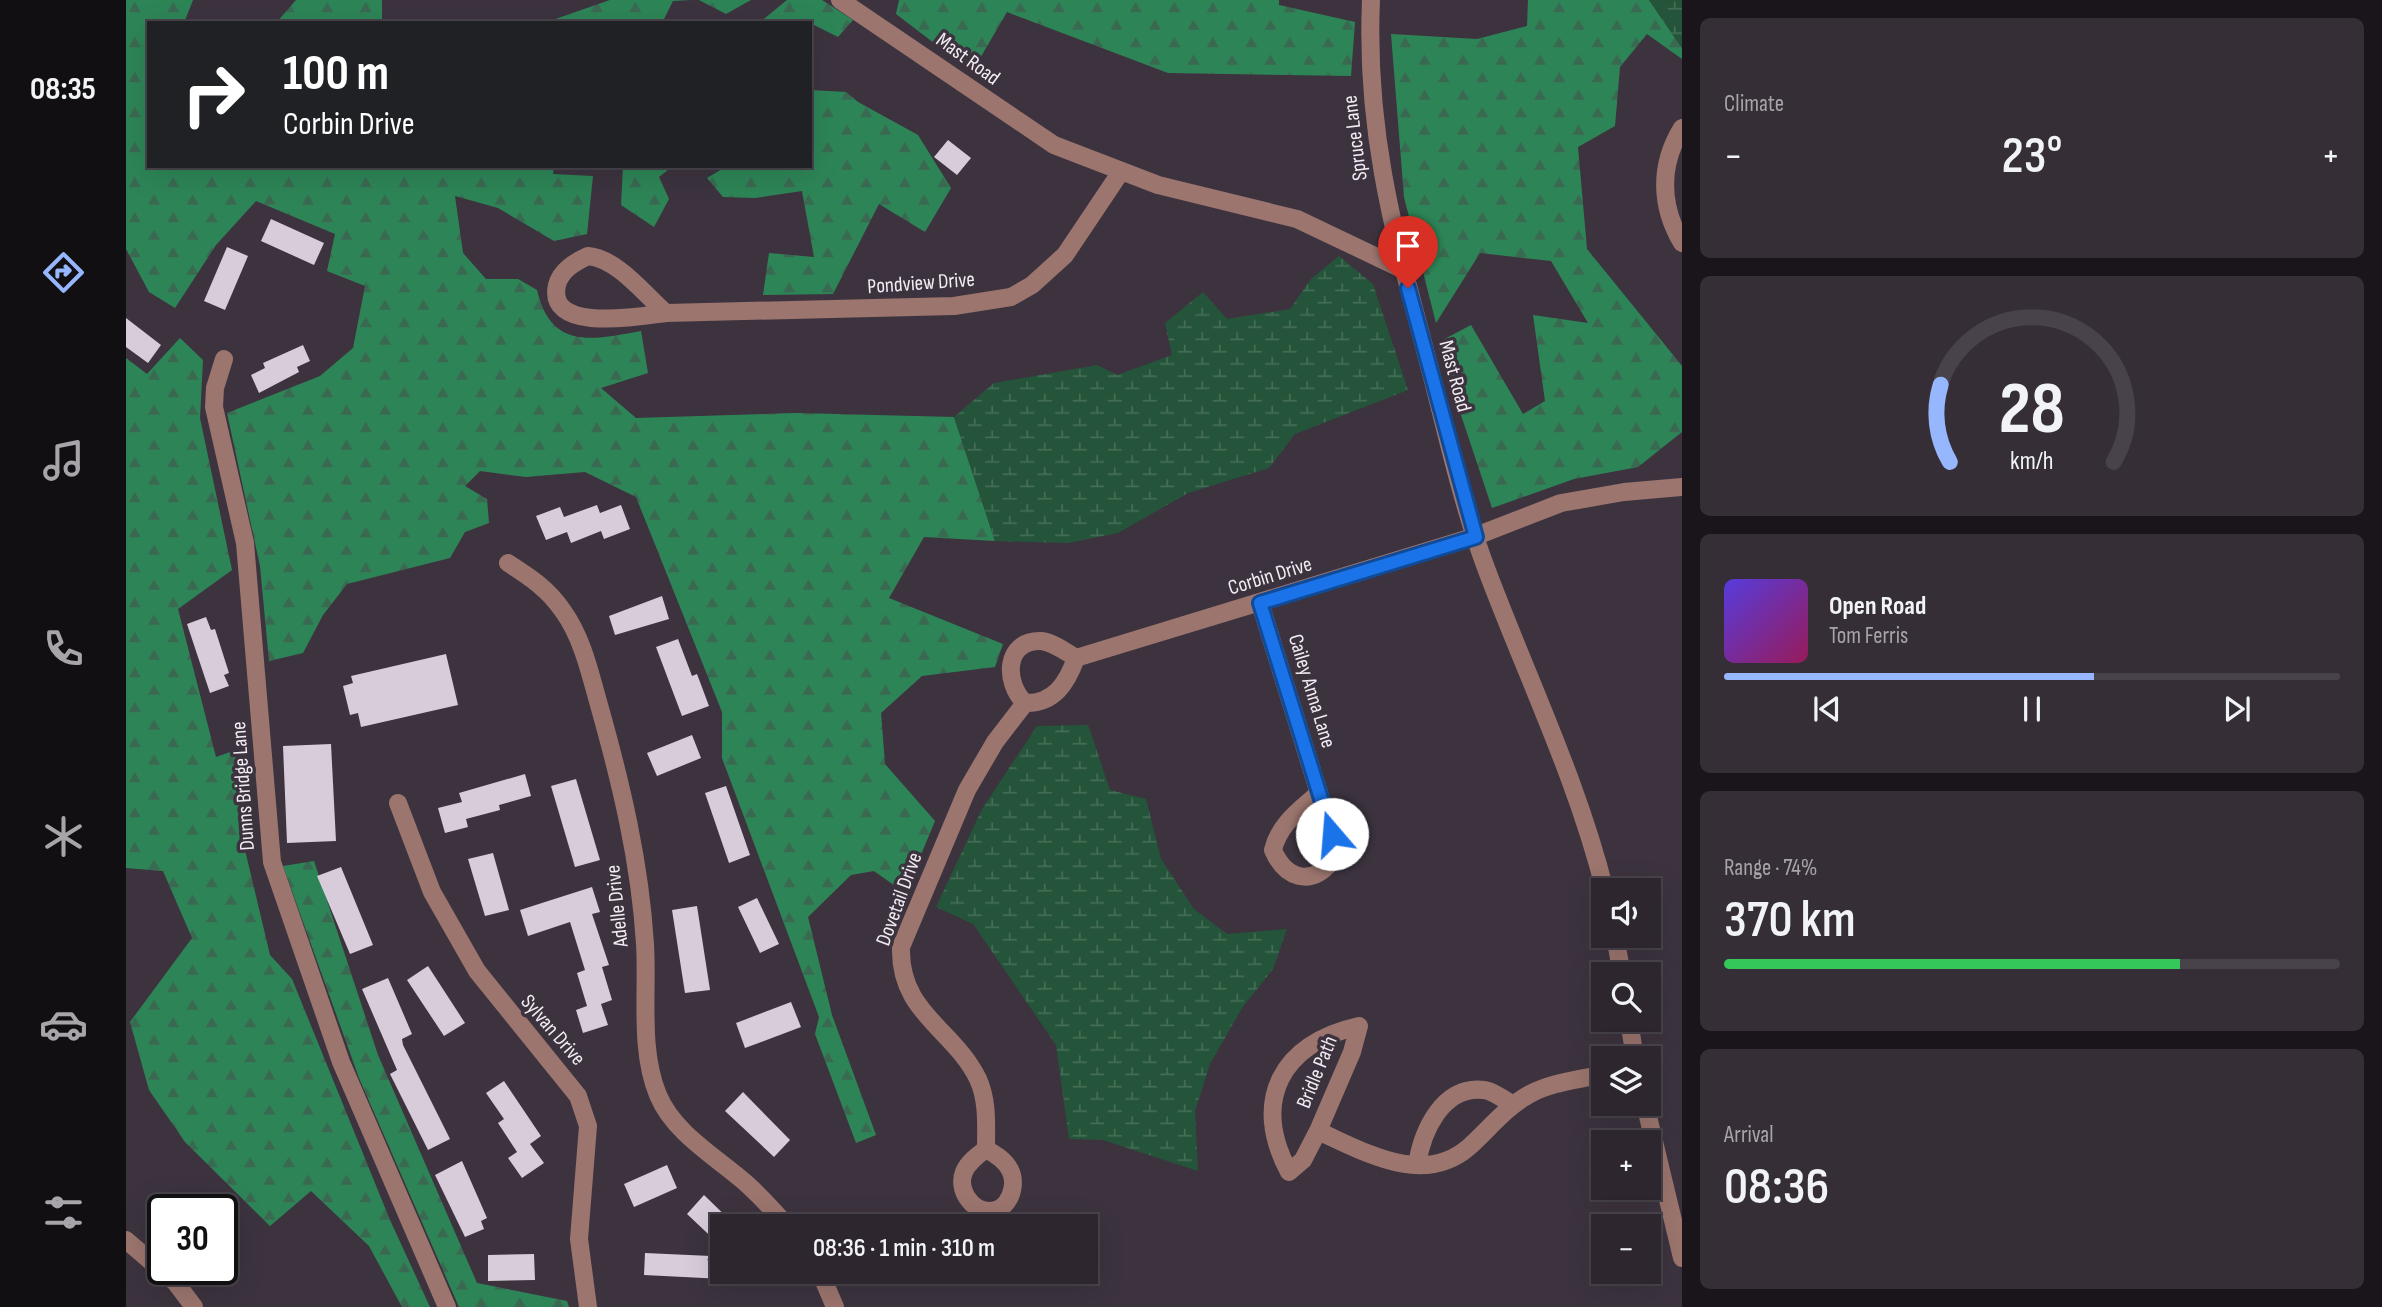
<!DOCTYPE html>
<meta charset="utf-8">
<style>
body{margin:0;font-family:"Sofia Sans Condensed",sans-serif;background:#352e37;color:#f1f3f6;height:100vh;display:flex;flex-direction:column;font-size:26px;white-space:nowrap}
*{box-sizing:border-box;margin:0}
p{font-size:23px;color:#a7a5aa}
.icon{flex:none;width:38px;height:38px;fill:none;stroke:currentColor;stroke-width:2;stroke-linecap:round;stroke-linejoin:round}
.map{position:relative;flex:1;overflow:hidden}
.side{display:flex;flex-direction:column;gap:18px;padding:18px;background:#19151a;width:700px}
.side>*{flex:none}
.hud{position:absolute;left:21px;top:21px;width:665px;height:147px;border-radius:0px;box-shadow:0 7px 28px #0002,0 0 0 2px #48434b;background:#202124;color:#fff;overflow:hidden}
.controls{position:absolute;left:1465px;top:878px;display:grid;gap:14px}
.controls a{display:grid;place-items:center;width:70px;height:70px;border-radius:0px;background:#2d262f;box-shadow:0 7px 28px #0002,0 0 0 2px #48434b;font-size:35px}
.speed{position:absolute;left:21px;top:1194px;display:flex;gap:14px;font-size:35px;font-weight:700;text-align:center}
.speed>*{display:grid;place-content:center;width:91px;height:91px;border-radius:50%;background:#2d262f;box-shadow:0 7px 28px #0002,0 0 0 2px #48434b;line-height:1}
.speed .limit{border:4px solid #111;border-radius:10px;background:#fff;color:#111}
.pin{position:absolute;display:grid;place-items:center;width:60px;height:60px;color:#fff;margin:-72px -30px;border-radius:50% 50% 50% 0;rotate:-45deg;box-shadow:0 0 7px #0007}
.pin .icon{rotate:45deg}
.me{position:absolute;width:77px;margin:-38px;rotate:342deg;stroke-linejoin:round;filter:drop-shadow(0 0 5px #0008)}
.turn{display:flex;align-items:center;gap:24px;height:147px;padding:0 21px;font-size:32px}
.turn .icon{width:91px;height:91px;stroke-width:2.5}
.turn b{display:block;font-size:49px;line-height:60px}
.big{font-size:52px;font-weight:600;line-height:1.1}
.side .tile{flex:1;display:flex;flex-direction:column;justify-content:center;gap:10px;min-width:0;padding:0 24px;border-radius:10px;background:#352e37}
.side .dial{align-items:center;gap:0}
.dial svg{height:182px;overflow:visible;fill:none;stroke:#48434b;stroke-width:7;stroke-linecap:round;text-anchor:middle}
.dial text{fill:#f1f3f6;stroke:none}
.song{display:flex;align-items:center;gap:21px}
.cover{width:84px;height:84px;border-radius:10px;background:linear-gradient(135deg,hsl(250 70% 55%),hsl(330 70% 35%))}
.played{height:7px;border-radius:4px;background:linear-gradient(90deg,#96b6fd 60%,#48434b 60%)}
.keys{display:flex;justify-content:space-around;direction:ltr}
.heat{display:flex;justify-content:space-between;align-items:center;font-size:38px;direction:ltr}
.charge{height:10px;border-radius:5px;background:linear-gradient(90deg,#34c759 74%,#48434b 0)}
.trip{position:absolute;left:584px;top:1214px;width:388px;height:70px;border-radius:0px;background:#2d262f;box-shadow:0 7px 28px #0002,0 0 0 2px #48434b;font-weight:600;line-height:70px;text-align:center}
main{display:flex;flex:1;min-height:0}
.tabs{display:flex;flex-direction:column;width:126px;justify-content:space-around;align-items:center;background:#120f13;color:#a7a5aa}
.tabs .icon{width:49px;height:49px}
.tabs .active{color:#96b6fd}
.tabs b{font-size:32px;color:#f1f3f6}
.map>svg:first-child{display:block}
</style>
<main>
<nav class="tabs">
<b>08:35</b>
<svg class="icon active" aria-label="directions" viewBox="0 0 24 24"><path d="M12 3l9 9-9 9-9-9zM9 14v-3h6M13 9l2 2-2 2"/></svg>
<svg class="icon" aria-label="music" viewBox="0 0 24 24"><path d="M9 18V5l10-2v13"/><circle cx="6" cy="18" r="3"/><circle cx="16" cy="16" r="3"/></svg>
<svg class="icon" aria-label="phone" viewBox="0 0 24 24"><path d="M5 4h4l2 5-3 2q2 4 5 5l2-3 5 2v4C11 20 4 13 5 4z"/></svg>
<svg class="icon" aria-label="climate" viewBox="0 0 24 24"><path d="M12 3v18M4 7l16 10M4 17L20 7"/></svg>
<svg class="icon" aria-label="car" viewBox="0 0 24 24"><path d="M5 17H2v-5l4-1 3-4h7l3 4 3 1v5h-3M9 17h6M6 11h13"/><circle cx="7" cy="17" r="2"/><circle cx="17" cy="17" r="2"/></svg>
<svg class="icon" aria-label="filters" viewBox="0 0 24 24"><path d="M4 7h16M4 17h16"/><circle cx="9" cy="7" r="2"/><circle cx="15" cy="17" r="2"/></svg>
</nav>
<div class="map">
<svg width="1556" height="1307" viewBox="0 0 1556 1307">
<defs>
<pattern id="forest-firs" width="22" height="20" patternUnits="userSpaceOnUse" patternTransform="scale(1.75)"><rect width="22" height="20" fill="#2d8557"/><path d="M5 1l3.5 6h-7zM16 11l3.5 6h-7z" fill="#3a6951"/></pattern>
<pattern id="wetland-marsh" width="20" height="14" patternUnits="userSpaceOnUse" patternTransform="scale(1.75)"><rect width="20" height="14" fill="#245439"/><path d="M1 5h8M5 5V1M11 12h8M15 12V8" fill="none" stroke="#446d56"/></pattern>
</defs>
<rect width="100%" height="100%" fill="#3c333f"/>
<g fill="url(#forest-firs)">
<path d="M0,0H67L58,23H23V166H428L427,174L467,176L461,234L428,241L372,208L329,196L337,253L360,279H392L411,290C425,350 466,340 515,331L522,373L475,388L510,418L670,413L828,417L869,541L798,537L763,598L877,644L869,667L796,676L755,713L759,764L809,821L779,893L748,871L725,875L682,917L706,1015L750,1135L730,1143L689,1034L693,1017L596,758V712L510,497L459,472L400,477L354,471L339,486L361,499L363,523L339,532L324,558L221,584L197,615L177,653L143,661L134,566L101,413L194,376L227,348L239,286L201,271L209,234L130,201L90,245L49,308L23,292L0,249Z"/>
<polygon points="170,0 256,0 256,23 150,23"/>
<polygon points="484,0 565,0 547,1 536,23 418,23"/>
<polygon points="573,0 625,0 600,14"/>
<polygon points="661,0 696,0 727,20 712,37 684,23 633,23"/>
<polygon points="773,0 1153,0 1153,5 1229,22 1225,76 1042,73 881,12 846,72 770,14"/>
<polygon points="1402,0 1523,0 1556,48 1556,59 1521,34 1494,67 1489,126 1452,147 1461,249 1556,366 1556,432 1512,467 1448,479 1366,508 1311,343 1345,325 1397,414 1419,401 1407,315 1462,323 1425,261 1354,253 1310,323 1278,197 1265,34 1351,39 1401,26"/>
<polygon points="684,90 720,92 732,102 792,135 825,188 799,232 753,204 707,294 637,295 643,253 688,257 676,191 629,198 597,197 581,178 601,166 684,166"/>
<polygon points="497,166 547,166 533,177 543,199 528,227 495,205"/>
<polygon points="54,338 77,360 74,418 106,570 52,609 90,757 121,746 129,824 114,829 144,955 166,979 264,1220 304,1307 276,1307 243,1246 185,1191 144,1226 59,1142 23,1090 4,1022 66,938 37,871 0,868 0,358 21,374"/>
<polygon points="188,861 252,1055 351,1283 441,1301 443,1307 333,1307 233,1078 157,866"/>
</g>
<g fill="url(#wetland-marsh)">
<polygon points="1524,0 1556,0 1556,48 1523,0"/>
<polygon points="1213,256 1247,284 1282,390 1169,434 1143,468 1062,493 992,533 942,543 869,541 828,417 868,383 971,365 991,375 1046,355 1039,323 1077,292 1101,319 1164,309 1185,279"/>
<polygon points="962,725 984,790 1020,799 1035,859 1068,909 1101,934 1161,929 1147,969 1116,1008 1084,1064 1069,1111 1072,1171 977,1140 943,1139 930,1045 847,924 810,907 856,809 911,726"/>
</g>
<g fill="#d8ccdb">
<polygon points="822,140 845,158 831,175 808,157"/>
<polygon points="145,219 198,243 188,265 135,241"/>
<polygon points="101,247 122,256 99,310 78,301"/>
<polygon points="0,318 35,345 22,363 0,347"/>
<polygon points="177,345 184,361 171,367 173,372 133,393 125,375 139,368 137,363"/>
<polygon points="471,505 474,513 495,505 504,529 478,539 475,531 445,543 441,532 420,540 410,516 434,507 438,517"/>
<polygon points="536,596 543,619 489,635 483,616"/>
<polygon points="80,617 85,630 89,629 103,673 98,675 103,686 84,693 61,624"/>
<polygon points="552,639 566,676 571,674 583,706 556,716 530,647"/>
<polygon points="320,654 332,705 235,727 232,713 224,715 217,686 227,683 225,676"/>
<polygon points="566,735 575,758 531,776 521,753"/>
<polygon points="205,744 210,841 161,843 157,746"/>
<polygon points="399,774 405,796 373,805 374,810 340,819 342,827 319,833 312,808 336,802 333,793"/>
<polygon points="450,779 474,860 449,867 425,786"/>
<polygon points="600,786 624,855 603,863 579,793"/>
<polygon points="367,853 383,910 359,916 342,859"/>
<polygon points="215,867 247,945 224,954 191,876"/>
<polygon points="466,887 474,912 466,914 483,965 476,967 486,1000 475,1004 482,1025 457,1033 450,1010 461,1006 451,973 459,970 444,922 402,936 394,910"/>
<polygon points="631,898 653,944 634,953 612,907"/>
<polygon points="571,906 584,990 559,993 546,910"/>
<polygon points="302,966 339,1023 318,1036 281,980"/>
<polygon points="262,978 286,1034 276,1039 277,1045 324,1139 302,1150 264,1074 271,1070 236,989"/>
<polygon points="665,1002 675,1027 619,1048 610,1023"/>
<polygon points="378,1081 415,1136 404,1144 418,1163 396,1178 382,1158 391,1152 372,1123 378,1119 360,1093"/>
<polygon points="617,1092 664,1140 648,1157 599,1111"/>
<polygon points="336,1161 361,1218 355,1221 358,1229 339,1237 309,1175"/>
<polygon points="541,1165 551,1188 508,1207 498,1184"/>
<polygon points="578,1195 611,1227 597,1227 597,1248 561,1214"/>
<polygon points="519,1253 585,1256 581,1260 597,1261 597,1279 518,1275"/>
<polygon points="408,1254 409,1280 362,1281 362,1255"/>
<polygon points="605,1272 631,1272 630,1285 605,1285"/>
</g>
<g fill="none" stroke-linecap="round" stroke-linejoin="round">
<g stroke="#9b756e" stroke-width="18">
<polyline points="714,0 928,145 1032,185 1171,219 1276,269"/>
<path d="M1245,0C1239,136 1270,240 1304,369C1321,435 1336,504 1360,568C1400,675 1451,779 1479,891"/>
<path d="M1556,128C1533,165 1534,206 1556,243"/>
<path d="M462,256C492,259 518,294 540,313C515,316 420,334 431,285C435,270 449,262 462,256Z"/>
<polyline points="540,313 828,306 885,297 906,285 939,255 994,173"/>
<polyline points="98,359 89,388 88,407 119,543 146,862 215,1062 321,1307"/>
<path d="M382,563C404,577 422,589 437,611C456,637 464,673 473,705C495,783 514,862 519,944C522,993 513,1049 532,1095C548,1134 592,1158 622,1185C636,1198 649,1212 662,1227"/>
<polyline points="1134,603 1193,793"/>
<path d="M950,658C940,652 927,642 915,641C878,640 878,683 899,703C928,704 941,683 950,658L1350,536L1435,503L1498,492L1556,487"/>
<path d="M1193,793L1206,833L1205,862C1184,887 1159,878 1147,850C1153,824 1174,810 1193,793Z"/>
<polyline points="272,803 306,892 351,971 452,1096 462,1126 453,1239 462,1307"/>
<polyline points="1489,936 1496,975"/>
<polyline points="1503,1020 1509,1059"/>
<polyline points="1519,1104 1556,1258"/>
<path d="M1192,1131L1177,1160L1163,1172C1125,1101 1155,1043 1233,1026L1226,1052L1192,1131C1239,1152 1297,1187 1343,1147C1363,1129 1380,1107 1404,1094C1426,1082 1453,1080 1477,1074"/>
<path d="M860,1149C860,1125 862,1101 852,1079C827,1028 773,1013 775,947L841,790L869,742L899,703"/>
<path d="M860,1149C869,1154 879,1160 884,1170C892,1185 883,1211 864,1211C845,1211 831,1189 838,1172C842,1162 852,1155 860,1149Z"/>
<path d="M1291,1165C1296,1132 1316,1085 1358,1090C1367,1091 1379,1100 1387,1105"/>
<polyline points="0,1240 50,1283 68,1307"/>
<polyline points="694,1272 709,1307"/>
</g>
</g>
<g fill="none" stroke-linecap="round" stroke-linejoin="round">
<g stroke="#114b97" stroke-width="18">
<polyline id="route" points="1206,834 1134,603 1350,537 1282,288"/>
</g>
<use href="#route" stroke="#1a73e8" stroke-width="12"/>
</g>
<g text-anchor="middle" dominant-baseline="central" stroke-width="7" stroke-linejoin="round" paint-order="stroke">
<g font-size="21" fill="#f2ecf4" stroke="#3c333f">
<text transform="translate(842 59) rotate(36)">Mast Road</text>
<text transform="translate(1229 138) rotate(-97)">Spruce Lane</text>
<text transform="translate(795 283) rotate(-4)">Pondview Drive</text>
<text transform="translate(1329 376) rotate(75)">Mast Road</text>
<text transform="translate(1144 576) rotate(-17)">Corbin Drive</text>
<text transform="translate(1186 691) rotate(73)">Cailey Anna Lane</text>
<text transform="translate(117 786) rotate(-94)">Dunns Bridge Lane</text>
<text transform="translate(773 899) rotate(-70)">Dovetail Drive</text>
<text transform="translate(491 906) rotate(-96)">Adelle Drive</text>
<text transform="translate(427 1030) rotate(49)">Sylvan Drive</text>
<text transform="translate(1191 1072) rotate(-68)">Bridle Path</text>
</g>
</g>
</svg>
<div class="controls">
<a><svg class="icon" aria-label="sound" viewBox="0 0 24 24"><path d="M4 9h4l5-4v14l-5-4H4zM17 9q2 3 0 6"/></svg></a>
<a><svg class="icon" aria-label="search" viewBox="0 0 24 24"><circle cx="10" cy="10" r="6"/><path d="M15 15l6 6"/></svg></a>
<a><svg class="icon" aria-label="layers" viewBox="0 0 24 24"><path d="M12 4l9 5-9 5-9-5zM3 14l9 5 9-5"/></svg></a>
<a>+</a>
<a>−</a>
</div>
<div class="speed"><div class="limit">30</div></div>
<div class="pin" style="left:1282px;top:288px;background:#d93025"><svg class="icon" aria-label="arrive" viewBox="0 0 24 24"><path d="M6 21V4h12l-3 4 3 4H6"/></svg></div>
<svg class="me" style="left:1206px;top:834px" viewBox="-20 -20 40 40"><circle r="19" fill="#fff"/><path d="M0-13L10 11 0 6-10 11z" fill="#1a73e8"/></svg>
<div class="trip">08:36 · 1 min · 310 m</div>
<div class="hud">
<div class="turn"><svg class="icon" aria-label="right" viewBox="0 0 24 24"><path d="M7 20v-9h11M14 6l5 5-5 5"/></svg><div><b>100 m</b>Corbin Drive</div></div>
</div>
</div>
<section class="side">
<div class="tile"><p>Climate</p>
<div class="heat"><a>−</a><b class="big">23°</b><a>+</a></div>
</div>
<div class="tile dial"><svg viewBox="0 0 100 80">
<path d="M14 69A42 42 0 1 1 86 69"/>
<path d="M14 69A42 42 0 0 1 10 35" stroke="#96b6fd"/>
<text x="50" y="56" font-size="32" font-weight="700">28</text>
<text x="50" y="72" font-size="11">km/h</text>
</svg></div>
<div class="tile">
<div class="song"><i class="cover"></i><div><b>Open Road</b><p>Tom Ferris</p></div></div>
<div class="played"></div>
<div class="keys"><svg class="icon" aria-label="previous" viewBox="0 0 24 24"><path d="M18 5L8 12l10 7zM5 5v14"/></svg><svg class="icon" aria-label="pause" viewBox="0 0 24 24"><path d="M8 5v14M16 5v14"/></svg><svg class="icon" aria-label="next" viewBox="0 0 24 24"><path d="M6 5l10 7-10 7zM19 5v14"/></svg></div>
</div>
<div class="tile"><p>Range · 74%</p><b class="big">370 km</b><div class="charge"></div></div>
<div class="tile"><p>Arrival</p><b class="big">08:36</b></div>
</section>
</main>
